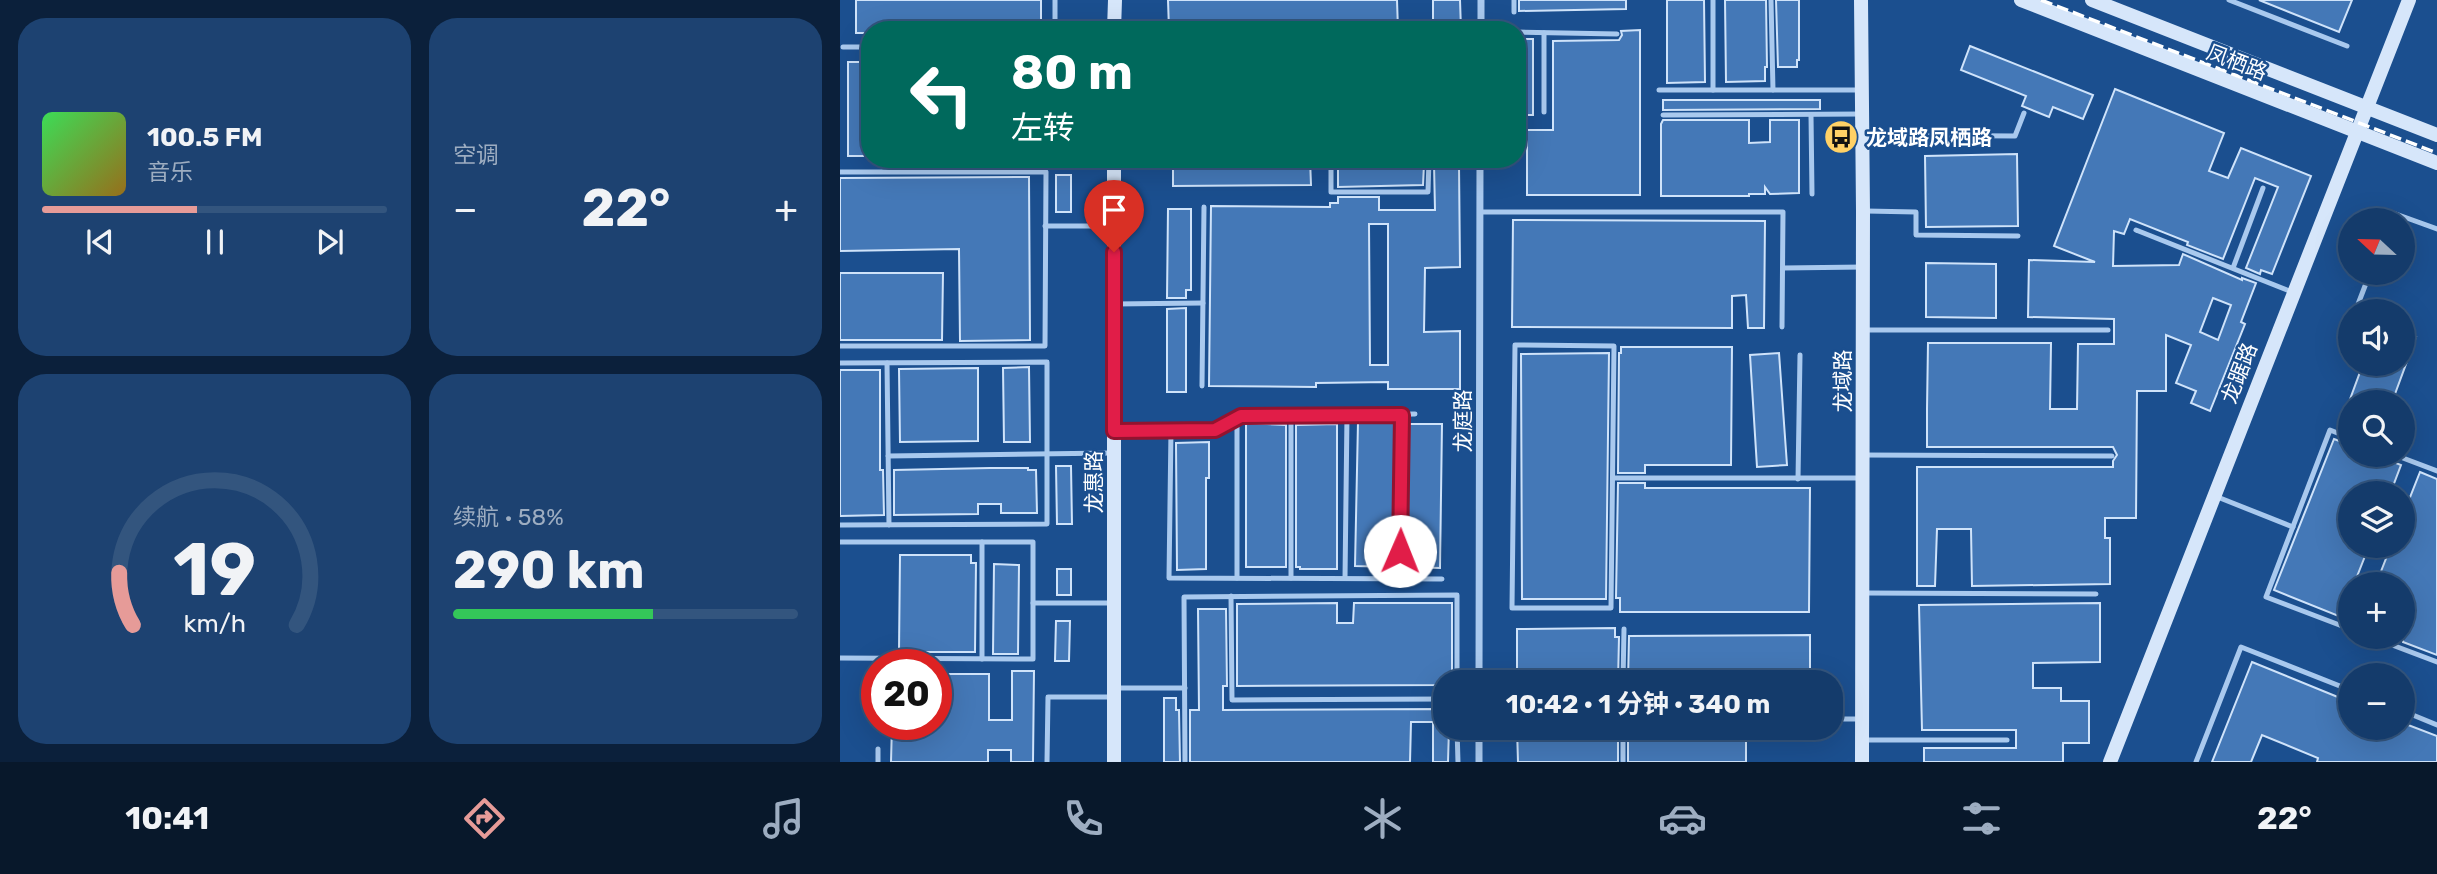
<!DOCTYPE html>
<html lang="zh">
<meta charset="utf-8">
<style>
body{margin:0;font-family:Rubik,"Noto Sans SC",sans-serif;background:#1d4271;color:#f1f3f6;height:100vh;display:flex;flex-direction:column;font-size:26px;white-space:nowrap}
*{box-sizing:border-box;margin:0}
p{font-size:23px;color:#9dadc1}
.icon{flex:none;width:38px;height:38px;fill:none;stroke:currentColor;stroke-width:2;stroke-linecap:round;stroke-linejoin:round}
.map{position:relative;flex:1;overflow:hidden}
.drawer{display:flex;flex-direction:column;gap:18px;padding:18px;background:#0b203b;width:840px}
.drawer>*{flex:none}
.hud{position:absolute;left:21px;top:21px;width:665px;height:147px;border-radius:28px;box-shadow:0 7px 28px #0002,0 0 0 2px #33557e;background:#00695c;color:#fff;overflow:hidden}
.needle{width:46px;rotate:292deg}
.controls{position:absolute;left:1498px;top:208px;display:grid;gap:14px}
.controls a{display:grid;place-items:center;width:77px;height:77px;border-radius:50%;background:#143b6b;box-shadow:0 7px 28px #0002,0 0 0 2px #33557e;font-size:35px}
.speed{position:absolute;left:21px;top:649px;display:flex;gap:14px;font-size:35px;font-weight:700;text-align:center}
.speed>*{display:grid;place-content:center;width:91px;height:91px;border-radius:50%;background:#143b6b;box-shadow:0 7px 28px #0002,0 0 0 2px #33557e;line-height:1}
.speed .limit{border:10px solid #d22;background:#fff;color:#111}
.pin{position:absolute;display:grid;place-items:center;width:60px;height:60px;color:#fff;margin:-72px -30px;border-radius:50% 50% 50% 0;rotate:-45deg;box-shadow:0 0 7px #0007}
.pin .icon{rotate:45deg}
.me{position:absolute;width:77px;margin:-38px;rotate:1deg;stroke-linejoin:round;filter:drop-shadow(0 0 5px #0008)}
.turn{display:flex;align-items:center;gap:24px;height:147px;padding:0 35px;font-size:32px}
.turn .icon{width:91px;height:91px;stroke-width:2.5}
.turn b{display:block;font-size:49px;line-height:60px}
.big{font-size:52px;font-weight:700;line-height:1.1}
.drawer .widget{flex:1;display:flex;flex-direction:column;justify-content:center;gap:10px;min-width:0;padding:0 24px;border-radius:28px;background:#1d4271}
.drawer .dial{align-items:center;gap:0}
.dial svg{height:182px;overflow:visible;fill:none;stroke:#33557e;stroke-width:7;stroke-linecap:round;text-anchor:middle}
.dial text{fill:#f1f3f6;stroke:none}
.song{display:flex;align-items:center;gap:21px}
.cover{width:84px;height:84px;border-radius:10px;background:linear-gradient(135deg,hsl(130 70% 55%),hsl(40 70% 35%))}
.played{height:7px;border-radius:4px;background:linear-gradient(90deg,#e69b98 45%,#33557e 45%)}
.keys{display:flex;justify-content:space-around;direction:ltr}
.heat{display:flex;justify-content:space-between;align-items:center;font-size:38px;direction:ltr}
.charge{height:10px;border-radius:5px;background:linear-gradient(90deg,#34c759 58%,#33557e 0)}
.drawer .tiles{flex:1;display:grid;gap:18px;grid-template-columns:repeat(2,1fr)}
.trip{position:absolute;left:593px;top:670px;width:410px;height:70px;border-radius:28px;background:#143b6b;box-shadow:0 7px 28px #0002,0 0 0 2px #33557e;font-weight:700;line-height:70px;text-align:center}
.tab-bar{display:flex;height:112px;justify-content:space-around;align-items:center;background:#08182b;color:#9dadc1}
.tab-bar .icon{width:49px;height:49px}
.tab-bar .on{color:#e69b98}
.tab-bar b{font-size:32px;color:#f1f3f6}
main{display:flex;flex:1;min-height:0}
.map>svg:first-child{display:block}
</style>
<main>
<section class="drawer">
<div class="tiles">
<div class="widget">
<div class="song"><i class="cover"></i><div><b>100.5 FM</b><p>音乐</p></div></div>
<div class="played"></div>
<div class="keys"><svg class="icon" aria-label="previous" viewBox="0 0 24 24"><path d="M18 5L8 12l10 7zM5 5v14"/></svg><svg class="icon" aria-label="pause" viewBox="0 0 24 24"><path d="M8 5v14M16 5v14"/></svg><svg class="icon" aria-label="next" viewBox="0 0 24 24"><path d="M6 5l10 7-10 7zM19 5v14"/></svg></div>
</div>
<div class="widget"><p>空调</p>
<div class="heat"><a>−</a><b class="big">22°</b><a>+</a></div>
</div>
<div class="widget dial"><svg viewBox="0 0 100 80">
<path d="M14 69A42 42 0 1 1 86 69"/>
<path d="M14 69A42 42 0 0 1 8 46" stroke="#e69b98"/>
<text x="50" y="56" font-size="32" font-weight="700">19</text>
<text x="50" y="72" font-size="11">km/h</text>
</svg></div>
<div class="widget"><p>续航 · 58%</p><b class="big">290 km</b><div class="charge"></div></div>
</div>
</section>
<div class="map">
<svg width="1597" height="762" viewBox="0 0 1597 762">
<rect width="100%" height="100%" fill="#1b4f8f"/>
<g fill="#4478b7" stroke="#cfe3fa" stroke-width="2" fill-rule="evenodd">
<polygon points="16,0 201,0 201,23 199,30 30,30 30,33 16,33"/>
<polygon points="328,0 557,0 558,30 329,30"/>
<polygon points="593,0 620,0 621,30 593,30"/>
<polygon points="679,0 786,0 786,9 679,11"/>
<polygon points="827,0 864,0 865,82 827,83"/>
<polygon points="885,0 926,0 927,67 925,67 925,81 886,82"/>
<polygon points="936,0 959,0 959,60 957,60 957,67 938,67"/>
<polygon points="1419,0 1512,0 1499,32"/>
<polygon points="800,30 800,195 687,195 687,130 713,130 713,41 779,40 782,35 781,31"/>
<rect x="677" y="39" width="16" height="76"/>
<polygon points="1130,46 1253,95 1243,119 1213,107 1209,117 1182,106 1186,96 1121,70"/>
<rect x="8" y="62" width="22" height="94"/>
<path d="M1275,89L1384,133L1369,171L1388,178L1401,148L1471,176L1432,274L1421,270L1420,274L1406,268L1438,187L1415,178L1383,259L1347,245L1348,242L1290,219L1284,234L1274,231L1273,266L1339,265L1343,254L1402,280V278L1416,283L1401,322L1405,324L1370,411L1351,403L1356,391L1336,383L1351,345L1326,335V391H1297L1296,518H1265V538H1270V584L1132,586L1131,529H1097L1095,586H1077V467H1273V461L1277,455L1273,447H1087V409L1088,343H1211L1210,409H1237L1238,344H1274V319L1188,317L1189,260L1255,262L1214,246ZM1373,298L1391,305L1378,340L1360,332Z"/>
<polygon points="823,100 980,100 980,109 823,110"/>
<polygon points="823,120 909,120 909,143 930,142 930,120 959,120 959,193 930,194 925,187 925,194 909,194 909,196 821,196 821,124"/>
<polygon points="1177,154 1178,226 1086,227 1085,156"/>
<polygon points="333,159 470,159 471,185 333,186"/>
<polygon points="498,159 581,159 581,164 584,164 583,185 498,187"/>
<path d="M594,164L619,165L620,267L585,268L584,332L620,331V389H548V382L476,383V387L369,386L371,206L490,207V203H498V197H539V210H595ZM529,224H548V365H530Z"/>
<rect x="216" y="175" width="15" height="37"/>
<polygon points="189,177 190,340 120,341 119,249 0,251 0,178"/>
<polygon points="328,209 351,209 351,290 346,290 346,298 327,298"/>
<polygon points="673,220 925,221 924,328 908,328 906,295 892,296 892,328 672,327"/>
<polygon points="1086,263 1156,264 1156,318 1086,317"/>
<polygon points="0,273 103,273 102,340 0,340"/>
<polygon points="346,308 346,392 327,392 327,309"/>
<polygon points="1563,332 1576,337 1552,402 1509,402 1523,364 1563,364"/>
<polygon points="781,347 892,347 891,465 805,465 805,473 778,473 779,353 781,353"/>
<polygon points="769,353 766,599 682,599 681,354"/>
<polygon points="939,353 947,465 917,467 910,355"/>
<polygon points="189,367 190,442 164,442 163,368"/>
<polygon points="138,368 138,441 60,442 59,369"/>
<polygon points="0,370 40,370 40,470 43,470 44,515 0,516"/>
<polygon points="518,422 557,423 554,567 515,566"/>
<polygon points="406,423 446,425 446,567 406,567"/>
<polygon points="497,424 497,569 460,569 460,567 456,567 456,425"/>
<polygon points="567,424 602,424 600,568 564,567"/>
<polygon points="1494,439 1510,445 1510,455 1536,455 1561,465 1550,494 1510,494 1510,546 1529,546 1514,584 1510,584 1510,594 1501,617 1434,590"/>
<polygon points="369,442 369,478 366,478 366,569 337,570 336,443"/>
<polygon points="216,466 231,466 232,524 217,524"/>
<polygon points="150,468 188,468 188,470 196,470 197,513 161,513 161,504 138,504 138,514 54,515 54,470"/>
<polygon points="1580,472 1597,479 1597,655 1563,642 1563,584 1536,584 1551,546 1563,546 1563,515"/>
<polygon points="778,483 805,483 805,488 970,488 969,612 780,612 780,598 776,598"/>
<polygon points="60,555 131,555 131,563 136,563 135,652 59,652"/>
<polygon points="154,564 179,565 178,654 153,654"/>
<rect x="217" y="569" width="14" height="26"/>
<polygon points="497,603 497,623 513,623 514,603 612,603 612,682 606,682 606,685 397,686 397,604"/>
<polygon points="1260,603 1260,662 1193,663 1193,688 1221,688 1221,701 1249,701 1249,743 1223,743 1223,762 1084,762 1084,748 1176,748 1176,730 1082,730 1079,605"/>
<polygon points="358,609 386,609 387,686 383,686 383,710 606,709 606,728 609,728 608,762 593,762 593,722 571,722 570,762 350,762 350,710 359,710"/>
<polygon points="216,621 230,621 229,661 215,661"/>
<polygon points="775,628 775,637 779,637 778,682 677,682 677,629"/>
<polygon points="970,635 970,682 788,682 789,636"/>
<polygon points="1412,662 1510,702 1510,728 1563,728 1563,723 1597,736 1597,762 1477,762 1478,758 1422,735 1411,762 1372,762"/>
<polygon points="172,671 194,671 193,762 171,762 171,750 148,750 148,762 51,762 52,724 96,724 96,674 149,674 149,720 172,720"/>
<polygon points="324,698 336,698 336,710 339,710 340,762 324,762"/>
<polygon points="677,728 775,728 775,733 778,733 778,762 678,762"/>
<polygon points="887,731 906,731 906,762 788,762 788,733 887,734"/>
</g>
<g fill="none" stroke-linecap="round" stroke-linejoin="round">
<g stroke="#a9c9ee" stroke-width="5">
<polyline points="674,0 674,12"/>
<polyline points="873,0 873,90"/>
<polyline points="931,0 933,90"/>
<polyline points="1389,0 1507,46"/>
<polyline points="215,30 215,0"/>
<polyline points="677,32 777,34"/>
<polyline points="3,47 30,47"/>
<polyline points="819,90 1021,90"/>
<polyline points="704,112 704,33"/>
<polyline points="823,115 1022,114"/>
<polyline points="971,115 972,194"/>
<polyline points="1025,135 1175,136 1184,113"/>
<polyline points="491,159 491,192 588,192 589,159"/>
<polyline points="0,172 206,172 205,346 0,346"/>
<polyline points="1026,211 1076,212 1076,235 1178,236"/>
<polyline points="640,212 943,212 942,327"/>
<polyline points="1550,220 1553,213 1597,229"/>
<polyline points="205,226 272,226"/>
<polyline points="1296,230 1452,292"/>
<polyline points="943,268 1023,267"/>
<polyline points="1393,268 1423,188"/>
<polyline points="274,304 363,303"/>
<polyline points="1515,312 1530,273"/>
<polyline points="1026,330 1268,330"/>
<polygon points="675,345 774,346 771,608 672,608"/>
<polyline points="0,363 207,362 207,524 0,525"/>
<polyline points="47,363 49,525"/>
<polyline points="362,386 364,207"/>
<polyline points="331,430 329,578 602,579"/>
<polyline points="274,431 375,430 401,416 575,414"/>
<polyline points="1510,438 1490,430 1426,597 1510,629"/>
<polyline points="1023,455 1272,456"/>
<polyline points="1555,455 1597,471"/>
<polyline points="48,456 271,453"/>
<polyline points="773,478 1021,478"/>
<polyline points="958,479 960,355"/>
<polyline points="1375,496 1453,527"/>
<polyline points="0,542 193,542 193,659 0,658"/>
<polyline points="142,542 142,659"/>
<polyline points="397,578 397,418"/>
<polyline points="451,578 451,415"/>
<polyline points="505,578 507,415"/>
<polyline points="559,579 562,415"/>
<polyline points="1025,593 1256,594"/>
<polyline points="391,596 392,700 606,699"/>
<polyline points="193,603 271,603"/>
<polyline points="1531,637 1597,662"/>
<polyline points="783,682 784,629"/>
<polyline points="274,688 345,688"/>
<polyline points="1563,711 1597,725"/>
<polyline points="990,719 1022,719"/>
<polyline points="617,728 618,762"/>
<polyline points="1023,740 1167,740"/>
<polyline points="38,762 38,749"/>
<polyline points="207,762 208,697 271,697"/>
<polyline points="345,762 344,597 617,595 617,682"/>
<polyline points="783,762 783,728"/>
<polyline points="1356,762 1401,647 1510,690"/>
</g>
<g stroke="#a9c9ee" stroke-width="7">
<polyline points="641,30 641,0"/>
<polyline points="639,682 640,159"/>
<polyline points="639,762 639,728"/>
</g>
<g stroke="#d6e6fa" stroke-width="14">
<polyline points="1021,0 1023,211 1022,762"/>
<polyline points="1181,0 1597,163"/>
<polyline points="1252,0 1597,135"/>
<polyline points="274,30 275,0"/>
<polyline points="274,762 274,159"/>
<polyline points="1270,762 1569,0"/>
</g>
<polyline stroke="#fff" stroke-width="3.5" stroke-dasharray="12 5" stroke-linecap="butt" points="1201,0 1597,153"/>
</g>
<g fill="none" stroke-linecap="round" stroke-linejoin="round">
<g stroke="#92132f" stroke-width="18">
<polyline id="route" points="274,252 274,431 375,430 401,416 562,415 560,551"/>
</g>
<use href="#route" stroke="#e11d48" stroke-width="12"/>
</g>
<defs>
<g id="bus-disc" transform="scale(1.75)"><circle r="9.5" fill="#ffd166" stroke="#1b4f8f"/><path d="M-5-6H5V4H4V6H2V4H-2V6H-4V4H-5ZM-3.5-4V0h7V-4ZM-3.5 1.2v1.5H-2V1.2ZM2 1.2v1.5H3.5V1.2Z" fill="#111"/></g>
</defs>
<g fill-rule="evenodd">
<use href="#bus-disc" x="1001" y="137"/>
</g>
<g text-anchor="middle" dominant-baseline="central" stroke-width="5" stroke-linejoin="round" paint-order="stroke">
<g font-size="21" fill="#fff" stroke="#1b4f8f">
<text transform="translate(1397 62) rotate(21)">凤栖路</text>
<text transform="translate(1399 373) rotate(-69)">龙踞路</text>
<text transform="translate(1002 381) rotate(-90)">龙域路</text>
<text transform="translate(622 421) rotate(-90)">龙庭路</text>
<text transform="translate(253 482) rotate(-90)">龙惠路</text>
</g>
<g font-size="21" font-weight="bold" fill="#fff" stroke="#1b4f8f" text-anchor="start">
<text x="1026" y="137">龙域路凤栖路</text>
</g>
</g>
</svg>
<div class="controls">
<a><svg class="needle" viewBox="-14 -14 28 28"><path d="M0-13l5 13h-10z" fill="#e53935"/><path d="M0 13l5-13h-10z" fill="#9dadc1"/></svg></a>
<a><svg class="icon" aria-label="sound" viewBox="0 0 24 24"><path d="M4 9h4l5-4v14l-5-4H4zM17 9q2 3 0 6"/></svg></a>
<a><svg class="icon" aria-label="search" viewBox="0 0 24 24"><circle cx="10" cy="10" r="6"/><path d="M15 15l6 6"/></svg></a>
<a><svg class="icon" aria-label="layers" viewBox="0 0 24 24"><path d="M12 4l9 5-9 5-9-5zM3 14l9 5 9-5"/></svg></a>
<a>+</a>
<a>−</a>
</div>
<div class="speed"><div class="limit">20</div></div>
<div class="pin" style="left:274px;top:252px;background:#d93025"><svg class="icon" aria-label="arrive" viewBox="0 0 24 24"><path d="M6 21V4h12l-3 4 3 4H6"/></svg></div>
<svg class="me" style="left:560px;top:551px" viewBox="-20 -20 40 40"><circle r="19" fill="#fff"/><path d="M0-13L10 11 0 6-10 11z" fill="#e11d48"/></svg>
<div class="trip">10:42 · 1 分钟 · 340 m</div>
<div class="hud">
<div class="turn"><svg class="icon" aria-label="left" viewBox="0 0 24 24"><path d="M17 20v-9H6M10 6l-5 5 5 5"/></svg><div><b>80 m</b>左转</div></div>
</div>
</div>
</main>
<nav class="tab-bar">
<b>10:41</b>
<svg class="icon on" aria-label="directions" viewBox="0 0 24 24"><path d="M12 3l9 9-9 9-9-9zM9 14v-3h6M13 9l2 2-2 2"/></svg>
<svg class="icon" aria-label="music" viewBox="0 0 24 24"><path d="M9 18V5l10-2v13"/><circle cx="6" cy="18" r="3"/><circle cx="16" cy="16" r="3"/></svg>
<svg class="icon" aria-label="phone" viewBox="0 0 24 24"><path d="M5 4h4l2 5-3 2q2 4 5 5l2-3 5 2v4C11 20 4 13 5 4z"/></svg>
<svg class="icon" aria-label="climate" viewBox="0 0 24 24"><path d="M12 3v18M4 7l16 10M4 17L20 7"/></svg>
<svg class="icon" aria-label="car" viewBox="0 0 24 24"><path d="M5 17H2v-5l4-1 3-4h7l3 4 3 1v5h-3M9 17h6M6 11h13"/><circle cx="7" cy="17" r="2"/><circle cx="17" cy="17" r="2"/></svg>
<svg class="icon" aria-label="filters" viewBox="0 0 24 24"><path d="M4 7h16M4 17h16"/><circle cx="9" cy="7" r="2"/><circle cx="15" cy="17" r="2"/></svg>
<b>22°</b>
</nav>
